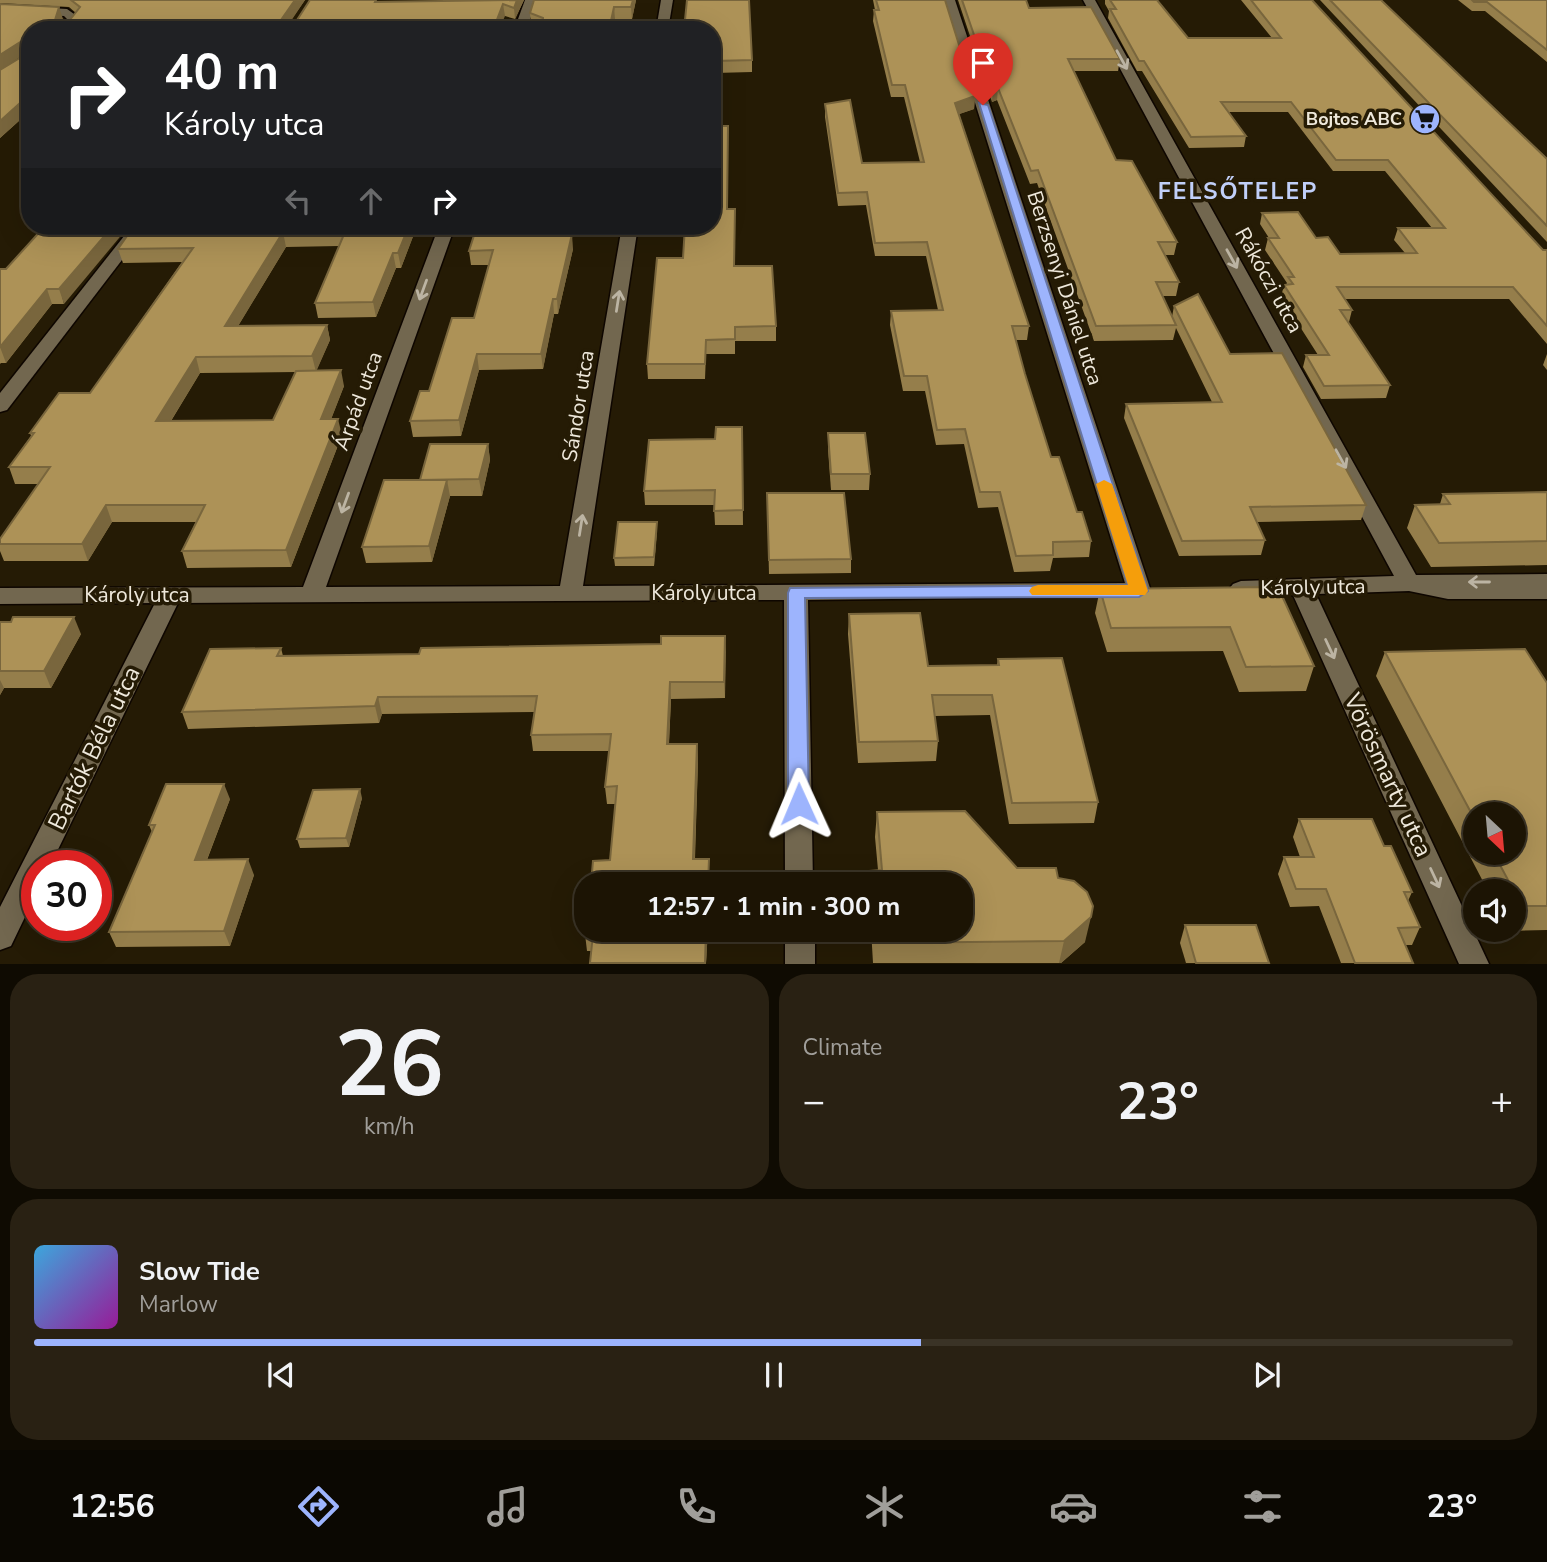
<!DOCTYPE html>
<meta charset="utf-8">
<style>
body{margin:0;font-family:"Nunito Sans",sans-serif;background:#292113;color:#f1f3f6;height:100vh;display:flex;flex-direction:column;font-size:26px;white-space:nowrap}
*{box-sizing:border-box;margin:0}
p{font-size:23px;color:#a09e9a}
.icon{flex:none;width:38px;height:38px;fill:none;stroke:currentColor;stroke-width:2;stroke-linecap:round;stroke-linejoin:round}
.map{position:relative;height:964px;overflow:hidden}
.drawer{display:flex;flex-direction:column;gap:10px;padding:10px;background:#0f0b02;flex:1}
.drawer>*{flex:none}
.top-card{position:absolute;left:21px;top:21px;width:700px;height:214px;border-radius:28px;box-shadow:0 7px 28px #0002,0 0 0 2px #3a3326;background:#202124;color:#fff;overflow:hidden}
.needle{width:46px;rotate:154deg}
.fabs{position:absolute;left:1463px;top:802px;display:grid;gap:14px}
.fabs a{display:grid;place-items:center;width:63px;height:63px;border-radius:50%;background:#1c1404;box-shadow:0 7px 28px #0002,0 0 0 2px #3a3326;font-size:35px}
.speed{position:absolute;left:21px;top:850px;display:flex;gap:14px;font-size:35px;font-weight:700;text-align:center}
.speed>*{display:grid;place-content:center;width:91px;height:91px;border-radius:50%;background:#1c1404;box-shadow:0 7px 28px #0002,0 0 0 2px #3a3326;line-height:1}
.speed .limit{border:10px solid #d22;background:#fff;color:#111}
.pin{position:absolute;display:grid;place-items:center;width:60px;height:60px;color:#fff;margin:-72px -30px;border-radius:50% 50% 50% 0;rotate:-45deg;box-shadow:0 0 7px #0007}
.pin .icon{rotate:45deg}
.me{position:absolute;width:77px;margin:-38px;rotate:359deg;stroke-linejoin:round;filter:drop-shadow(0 0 5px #0008)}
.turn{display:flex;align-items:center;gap:24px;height:147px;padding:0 28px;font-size:32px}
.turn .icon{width:91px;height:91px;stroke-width:2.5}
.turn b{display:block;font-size:49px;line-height:60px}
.lanes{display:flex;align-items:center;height:66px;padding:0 28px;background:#0003;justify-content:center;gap:35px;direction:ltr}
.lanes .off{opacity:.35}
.big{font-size:52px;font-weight:700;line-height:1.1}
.drawer .tile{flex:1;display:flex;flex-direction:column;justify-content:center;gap:10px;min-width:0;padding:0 24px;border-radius:28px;background:#292113}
.drawer .dial{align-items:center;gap:0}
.dial b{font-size:91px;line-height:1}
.song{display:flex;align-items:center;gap:21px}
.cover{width:84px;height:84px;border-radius:10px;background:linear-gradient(135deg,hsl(200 70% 55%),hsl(300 70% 35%))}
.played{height:7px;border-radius:4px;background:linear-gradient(90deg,#9db4fd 60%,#3a3326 60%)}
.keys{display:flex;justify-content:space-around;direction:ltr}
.heat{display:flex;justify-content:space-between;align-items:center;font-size:38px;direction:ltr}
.drawer .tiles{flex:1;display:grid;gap:10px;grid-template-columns:1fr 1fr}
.tile:last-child{grid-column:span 2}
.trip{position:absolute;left:574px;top:872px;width:399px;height:70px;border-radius:28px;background:#1c1404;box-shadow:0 7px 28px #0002,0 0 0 2px #3a3326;font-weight:700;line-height:70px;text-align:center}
.tabs{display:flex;height:112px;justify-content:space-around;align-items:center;background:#0b0802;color:#a09e9a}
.tabs .icon{width:49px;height:49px}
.tabs .current{color:#9db4fd}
.tabs b{font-size:32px;color:#f1f3f6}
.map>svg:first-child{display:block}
</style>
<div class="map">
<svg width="1547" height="964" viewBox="0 0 1547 964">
<rect width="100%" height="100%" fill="#251b05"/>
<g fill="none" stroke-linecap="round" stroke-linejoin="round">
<g stroke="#0e0600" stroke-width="3">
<g id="street">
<polygon points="525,0 537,0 526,30 514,30"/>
<polygon points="661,0 673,0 668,30 656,30"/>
<polygon points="943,0 955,0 1151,591 1147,596 808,600 813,884 785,884 784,600 178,603 50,866 37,866 37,892 11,946 0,950 0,907 155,603 0,604 0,588 303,587 439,226 455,226 326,587 560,586 622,226 638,226 583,586 1125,583"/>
<polygon points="1083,0 1095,0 1416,575 1547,574 1547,599 1448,599 1409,591 1316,594 1489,964 1459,964 1293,595 1241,597 1233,594 1229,589 1233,584 1241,581 1394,576"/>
<polygon points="0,5 67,9 81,19 73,30 60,30 68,20 64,16 0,13"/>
<polygon points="132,226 148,226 7,410 0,412 0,393"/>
<rect x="785" y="929" width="30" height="35"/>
</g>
</g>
<use href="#street" fill="#72674f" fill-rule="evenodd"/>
</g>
<g fill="#957e4b" fill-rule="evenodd">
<polygon points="0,0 305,0 291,20 297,20 384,2 524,0 515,19 505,16 30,30 30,111 0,138 0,70 28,53 28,51 0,70 0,4 63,19 62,20 69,21 76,13 69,7 0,3"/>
<polygon points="534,0 636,0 632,19 615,19 541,28 531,25 530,13"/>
<polygon points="873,0 945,0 975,96 974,109 959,114 1029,326 1027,340 1016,340 1025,374 1051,457 1091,541 1089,557 1053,558 1050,571 1014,572 998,507 978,508 964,444 936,445 925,391 903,391 890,325 891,311 938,310 926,256 875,256 866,205 838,206 825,117 825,104 862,163 920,162 904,97 891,97 873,21 874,10 875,10"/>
<polygon points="958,0 1026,0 1029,8 1120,59 1118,71 1074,71 1116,160 1177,242 1174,255 1165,255 1179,282 1176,296 1162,296 1172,317 1174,306 1230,354 1366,505 1361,520 1257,522 1265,540 1261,555 1179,556 1124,418 1126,404 1212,402 1176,328 1173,340 1094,341 1037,183 1030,184 997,100 992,102"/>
<polygon points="1105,0 1110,0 1188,38 1272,38 1241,0 1312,0 1543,250 1547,250 1547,344 1509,299 1345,299 1352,310 1349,322 1348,322 1390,385 1386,398 1321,399 1303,367 1306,355 1318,355 1281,297 1284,285 1286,285 1287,283 1265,250 1268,238 1269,238 1260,224 1262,213 1316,238 1340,254 1405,253 1394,240 1398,228 1432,228 1385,171 1333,171 1288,112 1229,112 1246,136 1244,147 1189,148 1142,71 1137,71 1108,18 1109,11 1105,4"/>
<polygon points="1320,0 1381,0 1547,159 1547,242"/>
<polygon points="1458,0 1547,0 1547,62 1485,11 1472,11"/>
<polygon points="712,30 752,60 752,72 715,73 713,126 727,209 735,266 776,326 776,341 735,341 735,354 706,354 705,379 648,379 647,364 683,258"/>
<polygon points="45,226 64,304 52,304 6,363 1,363 0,364 0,269 6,269"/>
<path d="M134,226H417L401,268H396L376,317L318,318L315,303L339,246L286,247L238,326L327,325L330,340L316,371L344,386L331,419L342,435L291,567L187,568L182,551L196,522H112L88,561H4L0,551V539L38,484H15L9,467L31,436L30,433L90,393L182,262L123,263L118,249ZM296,372L273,420L171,421L200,373Z"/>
<polygon points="532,235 573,249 558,314 554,314 543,369 479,370 461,436 413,437 410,421 474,318 489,265 471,265 469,251"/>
<polygon points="1547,354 1547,370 1543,365"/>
<polygon points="742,427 743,525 715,525 714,505 645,505 644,491 715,439"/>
<polygon points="828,433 870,474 869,490 831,490 828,449"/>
<polygon points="488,444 490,460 482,496 450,496 432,562 366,563 362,547 420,480"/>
<polygon points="1547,492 1547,565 1431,567 1407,528 1415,505 1440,504 1443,494"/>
<polygon points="767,493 851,559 851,573 769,574"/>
<polygon points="657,522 657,530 654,566 615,566 614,558"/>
<polygon points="1269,587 1314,666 1306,691 1239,692 1223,651 1107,652 1095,613 1100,589"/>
<polygon points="849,614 928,666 997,665 998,659 1098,802 1094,823 1009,824 990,715 935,716 938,741 936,761 858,763 848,634"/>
<polygon points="0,622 81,634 51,688 4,688 0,695"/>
<polygon points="725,636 725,698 671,699 669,744 697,744 698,761 695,859 710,876 709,884 591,884 610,860 615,804 607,804 605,787 609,751 533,751 531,735 534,712 382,714 379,723 188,729 182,712 281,648 283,656 419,654 661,644"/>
<path d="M1385,652L1547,683V930L1509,931L1508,929H1514V891H1488L1376,676ZM1475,814L1514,852H1475Z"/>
<polygon points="362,798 349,847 300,848 297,839"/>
<polygon points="230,799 207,860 254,875 230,946 116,947 109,932 152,832 149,825"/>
<polygon points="877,812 1017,868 1085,942 1061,963 873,963 871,929 961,929 961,884 869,884 870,871 878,870 875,837"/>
<polygon points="1299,819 1384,846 1412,892 1408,901 1420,927 1412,945 1405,945 1413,963 1341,963 1319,906 1290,907 1278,874 1284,857 1300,857 1293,837"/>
<polygon points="1185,925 1269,963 1186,963 1180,943"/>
<polygon points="708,929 706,963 590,963 591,951 587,951 585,934"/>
</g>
<g fill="#79663d">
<polygon points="295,0 305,0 285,30 281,20"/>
<polygon points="517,0 524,0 515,19 514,8"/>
<polygon points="633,0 636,0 632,19 631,7"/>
<polygon points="503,4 505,16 499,30 493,30"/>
<polygon points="59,7 63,19 59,30 55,20"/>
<polygon points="614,7 615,19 613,30 609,30"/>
<polygon points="25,39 29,51 0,70 0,55"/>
<polygon points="998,88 997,100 992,102 993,90"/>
<polygon points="30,94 30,111 0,138 0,121"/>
<polygon points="975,96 974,109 954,116 955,103"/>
<polygon points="113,226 129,226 64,304 59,289"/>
<polygon points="409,226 417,226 401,268 398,253"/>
<polygon points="530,226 534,226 529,249 528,235"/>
<polygon points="283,232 286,247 229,341 225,326"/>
<polygon points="572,234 573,249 558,314 557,299"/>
<polygon points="393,253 396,268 376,317 373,302"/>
<polygon points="47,289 52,304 6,363 0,347"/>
<polygon points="553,299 554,314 543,369 541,354"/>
<polygon points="327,325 330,340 316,372 312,356"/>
<polygon points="477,354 479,370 461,436 459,420"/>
<polygon points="196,357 200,373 161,437 156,421"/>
<polygon points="341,370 344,386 325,435 321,419"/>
<polygon points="338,419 342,435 291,567 286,550"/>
<polygon points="488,444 490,460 482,496 479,479"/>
<polygon points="447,480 450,496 432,562 429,546"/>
<polygon points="106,505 112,522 88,561 82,544"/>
<polygon points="657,522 657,530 654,566 654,557"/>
<polygon points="74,617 81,634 51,688 44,671"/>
<polygon points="725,636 726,652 725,698 724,682"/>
<polygon points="0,680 4,688 0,695"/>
<polygon points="670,682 671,699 668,761 667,744"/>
<polygon points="378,697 382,714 379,723 375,706"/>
<polygon points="697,744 698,761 694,877 693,859"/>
<polygon points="224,784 230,799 201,875 195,860"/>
<polygon points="360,789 362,798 349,847 346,838"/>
<polygon points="248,859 254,875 230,946 224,931"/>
<polygon points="1091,917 1085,942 1061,963 1059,963 1064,941"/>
<polygon points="706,929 708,929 706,963 705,963"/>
</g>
<g fill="#ad9257" stroke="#79663d" stroke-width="2">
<polygon points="71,0 295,0 281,20 297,20 310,0 376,0 375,2 517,0 514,8 503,4 493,30 30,30 30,94 0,121 0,70 28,53 28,39 25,39 0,55 0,4 59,7 55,20 69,21 80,7"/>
<polygon points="534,0 633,0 631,7 614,7 609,30 541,30 543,24 543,18 530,13"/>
<polygon points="687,0 749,0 752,60 715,61 713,126 728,126 727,209 735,209 734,266 772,266 776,326 735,327 735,339 706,340 705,364 647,364 657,258 683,258 685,226 712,226 712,30 684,30"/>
<polygon points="876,0 945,0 975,96 955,103 1029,326 1012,326 1025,374 1051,457 1059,457 1077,512 1082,512 1091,541 1053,542 1053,555 1016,556 1000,492 980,492 965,429 937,430 927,376 904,376 891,311 943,310 927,242 875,243 867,192 838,193 825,104 850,100 862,163 924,162 905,85 892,85 874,10 879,10"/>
<polygon points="962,0 1026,0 1029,8 1091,7 1120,59 1068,59 1116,160 1132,161 1177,242 1158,242 1179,282 1156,282 1176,325 1096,326 1038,170 1031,171 998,88 993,90"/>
<polygon points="1110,0 1157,0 1188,38 1281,38 1251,0 1312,0 1543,250 1547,250 1547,326 1513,287 1337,287 1352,310 1340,310 1390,385 1324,386 1306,355 1329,355 1284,285 1293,284 1288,277 1294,277 1268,238 1279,238 1262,213 1298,212 1316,238 1328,237 1340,254 1417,253 1398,228 1445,228 1388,160 1336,160 1291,102 1221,102 1246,136 1191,137 1144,61 1139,61 1110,9 1116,9"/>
<polygon points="1330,0 1381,0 1547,159 1547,226"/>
<polygon points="1472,0 1547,0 1547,50 1487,2 1474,2"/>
<polygon points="45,226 113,226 59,289 47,289 0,347 0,269 6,269"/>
<polygon points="134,226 409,226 398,253 393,253 373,302 315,303 345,232 283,232 225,326 327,325 312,356 196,357 156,421 273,420 296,371 341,370 321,419 338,419 286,550 182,551 205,505 106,505 82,544 0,544 0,539 50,467 9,467 34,433 30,433 59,393 90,393 193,248 118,249"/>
<polygon points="477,226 530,226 528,235 572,234 557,299 553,299 541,354 477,354 459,420 410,421 420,391 429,391 452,318 474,318 493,250 469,251"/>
<polygon points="1198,294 1230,354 1282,353 1366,505 1250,507 1265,540 1182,541 1126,404 1222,402 1174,306"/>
<polygon points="716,427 742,427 743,510 714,511 715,490 644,491 649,440 715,439"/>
<polygon points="828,433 865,433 870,474 831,474"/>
<polygon points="430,444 488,444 479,479 420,480"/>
<polygon points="384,480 447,480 429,546 362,547"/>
<polygon points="1547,492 1547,541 1439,543 1415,505 1450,504 1443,494"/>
<polygon points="767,493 844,493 851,559 769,560"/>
<polygon points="618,522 657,522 654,557 614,558"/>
<polygon points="1269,587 1283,598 1314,666 1246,667 1230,627 1111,628 1100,589"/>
<polygon points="920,613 928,666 999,665 998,659 1062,658 1098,802 1012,803 992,695 932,695 938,741 859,742 849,614"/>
<polygon points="13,617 74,617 44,671 0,671 0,622 11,622"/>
<polygon points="661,636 725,636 724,682 670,682 667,744 697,744 693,859 709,859 708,884 591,884 593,861 610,860 617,786 605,787 611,734 531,735 537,696 378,697 375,706 182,712 210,649 281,648 277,656 419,654 421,648 661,644"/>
<polygon points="1525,649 1547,683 1547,906 1522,906 1493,852 1514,852 1514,814 1475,814 1475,820 1385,652"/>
<polygon points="166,784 224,784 195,860 248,859 224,931 109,932 155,825 149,825"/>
<polygon points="360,789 346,838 297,839 313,790"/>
<polygon points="965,811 1017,868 1056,868 1058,878 1074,881 1087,892 1093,906 1091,917 1064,941 875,943 874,929 961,929 961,884 871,884 870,871 882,870 877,812"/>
<polygon points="1299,819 1372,819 1384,846 1391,846 1412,892 1404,892 1420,927 1398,928 1413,963 1355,963 1326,889 1296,889 1284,857 1314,857"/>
<polygon points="586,925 586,929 706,929 705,963 590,963 593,934 585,934"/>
<polygon points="1185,925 1256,925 1269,963 1196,963"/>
</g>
<defs><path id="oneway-shaft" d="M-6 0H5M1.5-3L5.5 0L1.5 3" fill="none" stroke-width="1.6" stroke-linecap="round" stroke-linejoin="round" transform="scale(1.75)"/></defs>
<g stroke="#bcb4a3">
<use href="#oneway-shaft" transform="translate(1122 60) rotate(61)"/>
<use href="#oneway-shaft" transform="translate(1232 259) rotate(61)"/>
<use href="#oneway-shaft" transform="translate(423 290) rotate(110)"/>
<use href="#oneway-shaft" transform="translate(618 301) rotate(-81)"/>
<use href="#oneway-shaft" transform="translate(1341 459) rotate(61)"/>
<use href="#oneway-shaft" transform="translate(345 503) rotate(110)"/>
<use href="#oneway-shaft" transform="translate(581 525) rotate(-81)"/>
<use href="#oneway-shaft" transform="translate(1479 582) rotate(180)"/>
<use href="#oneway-shaft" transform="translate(1330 649) rotate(65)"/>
<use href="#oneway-shaft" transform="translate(1435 878) rotate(65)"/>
</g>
<polygon fill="#9db4fd" stroke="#6675a4" stroke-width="2" points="979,103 988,105 1148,591 1139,597 805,598 809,804 806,810 791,810 788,804 788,593 790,588 1128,585"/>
<polygon fill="#f59e0b" points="1104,480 1112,484 1148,591 1145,595 1032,595 1029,591 1032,587 1038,585 1128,585 1096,484"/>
<defs>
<g id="supermarket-disc" transform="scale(1.575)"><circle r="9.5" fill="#9db4fd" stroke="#251b05"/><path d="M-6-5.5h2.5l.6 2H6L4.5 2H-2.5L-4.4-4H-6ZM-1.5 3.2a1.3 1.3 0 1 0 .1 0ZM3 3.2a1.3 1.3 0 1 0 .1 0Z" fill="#111"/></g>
</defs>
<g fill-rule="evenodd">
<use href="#supermarket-disc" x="1425" y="119"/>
</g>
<g text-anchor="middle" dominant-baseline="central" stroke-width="7" stroke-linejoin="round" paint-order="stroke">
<g font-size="18" font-weight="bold" fill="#eee8db" stroke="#251b05" text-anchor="end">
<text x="1402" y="119">Bojtos ABC</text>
</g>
<g font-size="21" fill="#eee8db" stroke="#251b05">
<text transform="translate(1269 280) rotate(61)">Rákóczi utca</text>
<text transform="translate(1065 288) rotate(72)">Berzsenyi Dániel utca</text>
<text transform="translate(358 401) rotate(-70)">Árpád utca</text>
<text transform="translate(578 406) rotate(-81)">Sándor utca</text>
<text transform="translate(1313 587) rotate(-1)">Károly utca</text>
<text x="704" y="593">Károly utca</text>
<text x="137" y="595">Károly utca</text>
</g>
<g font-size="23" font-weight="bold" letter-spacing="2" fill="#c1cff9" stroke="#251b05">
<text x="1238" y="191">FELSŐTELEP</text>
</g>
<g font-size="24" fill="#eee8db" stroke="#251b05">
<text transform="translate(94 748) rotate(-64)">Bartók Béla utca</text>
<text transform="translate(1388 775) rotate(65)">Vörösmarty utca</text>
</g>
</g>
</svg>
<div class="fabs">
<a><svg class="needle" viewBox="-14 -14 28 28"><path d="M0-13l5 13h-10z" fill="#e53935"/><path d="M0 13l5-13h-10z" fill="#a09e9a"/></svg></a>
<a><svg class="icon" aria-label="sound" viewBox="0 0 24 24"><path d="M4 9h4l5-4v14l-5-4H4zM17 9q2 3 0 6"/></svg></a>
</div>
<div class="speed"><div class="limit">30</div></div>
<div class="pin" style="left:983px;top:105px;background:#d93025"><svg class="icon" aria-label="arrive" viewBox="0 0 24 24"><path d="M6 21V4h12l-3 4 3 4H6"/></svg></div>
<svg class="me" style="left:799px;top:804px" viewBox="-20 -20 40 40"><path d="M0-17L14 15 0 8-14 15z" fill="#9db4fd" stroke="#fff" stroke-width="4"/></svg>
<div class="trip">12:57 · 1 min · 300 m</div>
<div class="top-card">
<div class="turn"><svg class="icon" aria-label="right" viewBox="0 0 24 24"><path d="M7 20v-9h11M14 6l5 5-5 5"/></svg><div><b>40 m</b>Károly utca</div></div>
<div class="lanes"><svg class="icon off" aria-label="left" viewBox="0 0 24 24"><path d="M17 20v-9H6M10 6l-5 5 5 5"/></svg><svg class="icon off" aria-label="ahead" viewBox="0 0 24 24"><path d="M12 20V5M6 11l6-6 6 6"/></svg><svg class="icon" aria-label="right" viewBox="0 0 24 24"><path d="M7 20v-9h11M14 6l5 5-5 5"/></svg></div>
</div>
</div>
<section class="drawer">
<div class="tiles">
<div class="tile dial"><b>26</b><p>km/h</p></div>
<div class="tile"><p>Climate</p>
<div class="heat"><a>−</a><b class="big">23°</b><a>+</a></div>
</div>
<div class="tile">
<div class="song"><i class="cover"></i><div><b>Slow Tide</b><p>Marlow</p></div></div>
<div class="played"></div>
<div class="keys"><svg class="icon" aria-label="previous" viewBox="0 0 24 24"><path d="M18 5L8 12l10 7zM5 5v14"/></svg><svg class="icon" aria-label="pause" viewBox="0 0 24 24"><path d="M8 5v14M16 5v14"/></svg><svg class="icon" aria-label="next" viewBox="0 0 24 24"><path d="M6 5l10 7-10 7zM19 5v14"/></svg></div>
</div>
</div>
</section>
<nav class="tabs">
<b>12:56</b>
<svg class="icon current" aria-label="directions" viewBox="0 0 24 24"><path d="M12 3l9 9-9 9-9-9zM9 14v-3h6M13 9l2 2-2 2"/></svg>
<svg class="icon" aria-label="music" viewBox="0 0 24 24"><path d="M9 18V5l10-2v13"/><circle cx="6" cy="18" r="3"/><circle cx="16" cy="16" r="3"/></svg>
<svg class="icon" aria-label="phone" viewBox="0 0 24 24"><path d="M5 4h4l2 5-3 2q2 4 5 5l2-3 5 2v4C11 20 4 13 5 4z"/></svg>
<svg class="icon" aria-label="climate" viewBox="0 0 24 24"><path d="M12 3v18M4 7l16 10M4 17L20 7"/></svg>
<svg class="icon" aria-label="car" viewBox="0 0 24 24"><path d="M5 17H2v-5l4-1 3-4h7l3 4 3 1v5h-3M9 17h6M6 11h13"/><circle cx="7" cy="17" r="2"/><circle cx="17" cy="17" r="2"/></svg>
<svg class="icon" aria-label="filters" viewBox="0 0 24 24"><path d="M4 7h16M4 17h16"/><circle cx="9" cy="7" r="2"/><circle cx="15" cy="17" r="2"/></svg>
<b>23°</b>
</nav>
